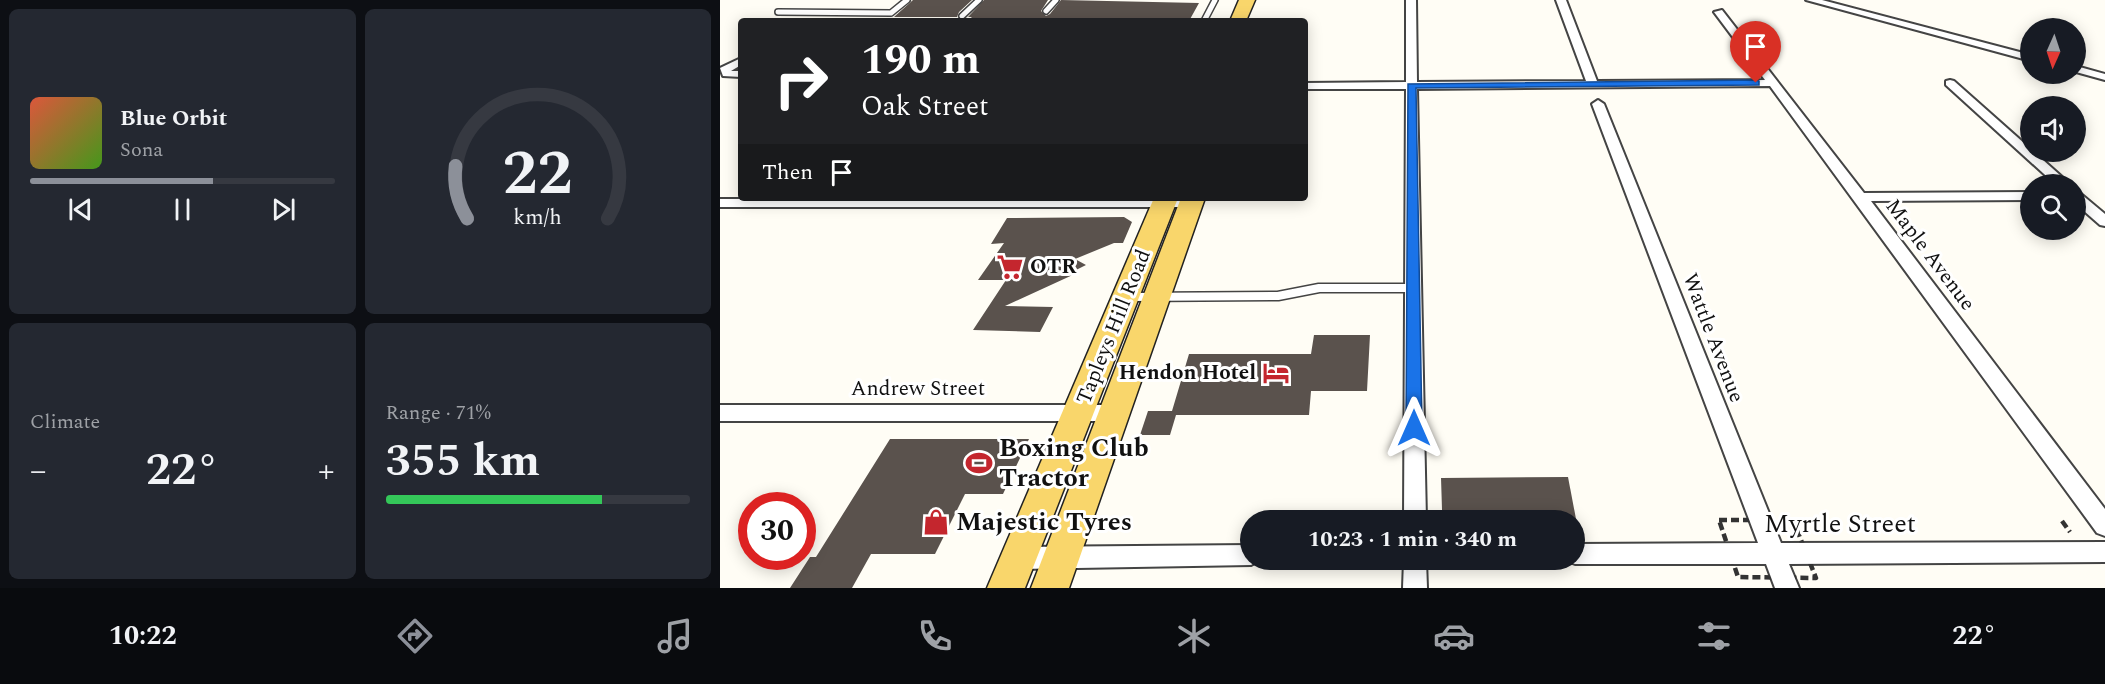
<!DOCTYPE html>
<meta charset="utf-8">
<style>
body{margin:0;font-family:Spectral,serif;background:#242831;color:#f1f3f6;height:100vh;display:flex;flex-direction:column;font-size:22px;white-space:nowrap}
*{box-sizing:border-box;margin:0}
p{font-size:20px;color:#9ea1a6}
.icon{flex:none;width:33px;height:33px;fill:none;stroke:currentColor;stroke-width:2;stroke-linecap:round;stroke-linejoin:round}
.map{position:relative;flex:1;overflow:hidden}
.sheet{display:flex;flex-direction:column;gap:9px;padding:9px;background:#0d0f14;width:720px}
.sheet>*{flex:none}
.banner{position:absolute;left:18px;top:18px;width:570px;height:183px;border-radius:6px;box-shadow:0 3px 15px #0003;background:#202124;color:#fff;overflow:hidden}
.needle{width:39px;rotate:183deg}
.tools{position:absolute;left:1300px;top:18px;display:grid;gap:12px}
.tools a{display:grid;place-items:center;width:66px;height:66px;border-radius:50%;background:#171b24;box-shadow:0 3px 15px #0003;font-size:30px}
.speed{position:absolute;left:18px;top:492px;display:flex;gap:12px;font-size:30px;font-weight:700;text-align:center}
.speed>*{display:grid;place-content:center;width:78px;height:78px;border-radius:50%;background:#171b24;box-shadow:0 3px 15px #0003;line-height:1}
.speed .limit{border:9px solid #d22;background:#fff;color:#111}
.pin{position:absolute;display:grid;place-items:center;width:51px;height:51px;color:#fff;margin:-62px -26px;border-radius:50% 50% 50% 0;rotate:-45deg;box-shadow:0 0 6px #0007}
.pin .icon{rotate:45deg}
.me{position:absolute;width:66px;margin:-33px;rotate:0deg;stroke-linejoin:round;filter:drop-shadow(0 0 4px #0008)}
.turn{display:flex;align-items:center;gap:21px;height:126px;padding:0 24px;font-size:27px}
.turn .icon{width:78px;height:78px;stroke-width:2.5}
.turn b{display:block;font-size:42px;line-height:51px}
.then{display:flex;align-items:center;height:57px;padding:0 24px;background:#0003;gap:12px;font-size:22px}
.big{font-size:45px;font-weight:700;line-height:1.1}
.sheet .card{flex:1;display:flex;flex-direction:column;justify-content:center;gap:9px;min-width:0;padding:0 21px;border-radius:9px;background:#242831}
.sheet .dial{align-items:center;gap:0}
.dial svg{height:156px;overflow:visible;fill:none;stroke:#363941;stroke-width:7;stroke-linecap:round;text-anchor:middle}
.dial text{fill:#f1f3f6;stroke:none}
.song{display:flex;align-items:center;gap:18px}
.cover{width:72px;height:72px;border-radius:9px;background:linear-gradient(135deg,hsl(10 70% 55%),hsl(100 70% 35%))}
.played{height:6px;border-radius:3px;background:linear-gradient(90deg,#8c9099 60%,#363941 60%)}
.keys{display:flex;justify-content:space-around;direction:ltr}
.heat{display:flex;justify-content:space-between;align-items:center;font-size:33px;direction:ltr}
.charge{height:9px;border-radius:4px;background:linear-gradient(90deg,#34c759 71%,#363941 0)}
.sheet .tiles{flex:1;display:grid;gap:9px;grid-template-columns:repeat(2,1fr)}
.trip{position:absolute;left:520px;top:510px;width:345px;height:60px;border-radius:30px;background:#171b24;box-shadow:0 3px 15px #0003;font-weight:700;line-height:60px;text-align:center}
.dock{display:flex;height:96px;justify-content:space-around;align-items:center;background:#090b0e;color:#9ea1a6}
.dock .icon{width:42px;height:42px}
.dock .current{color:#8c9099}
.dock b{font-size:27px;color:#f1f3f6}
main{display:flex;flex:1;min-height:0}
.map>svg:first-child{display:block}
</style>
<main>
<section class="sheet">
<div class="tiles">
<div class="card">
<div class="song"><i class="cover"></i><div><b>Blue Orbit</b><p>Sona</p></div></div>
<div class="played"></div>
<div class="keys"><svg class="icon" aria-label="previous" viewBox="0 0 24 24"><path d="M18 5L8 12l10 7zM5 5v14"/></svg><svg class="icon" aria-label="pause" viewBox="0 0 24 24"><path d="M8 5v14M16 5v14"/></svg><svg class="icon" aria-label="next" viewBox="0 0 24 24"><path d="M6 5l10 7-10 7zM19 5v14"/></svg></div>
</div>
<div class="card dial"><svg viewBox="0 0 100 80">
<path d="M14 69A42 42 0 1 1 86 69"/>
<path d="M14 69A42 42 0 0 1 8 42" stroke="#8c9099"/>
<text x="50" y="56" font-size="32" font-weight="700">22</text>
<text x="50" y="72" font-size="11">km/h</text>
</svg></div>
<div class="card"><p>Climate</p>
<div class="heat"><a>−</a><b class="big">22°</b><a>+</a></div>
</div>
<div class="card"><p>Range · 71%</p><b class="big">355 km</b><div class="charge"></div></div>
</div>
</section>
<div class="map">
<svg width="1385" height="588" viewBox="0 0 1385 588">
<rect width="100%" height="100%" fill="#fffdf5"/>
<g fill="#5a524d">
<polygon points="193,0 252,0 239,12 237,17 174,17"/>
<polygon points="264,0 328,0 321,11 326,16 330,14 341,0 479,3 469,21 247,21 252,17 248,17"/>
<polygon points="404,217 412,222 403,243 394,243 355,259 366,265 354,271 357,273 285,306 333,307 320,332 253,330 286,280 258,280 284,243 271,244 287,218"/>
<polygon points="594,335 650,335 647,391 591,391 589,415 456,415 450,435 420,435 428,411 452,411 469,354 591,354"/>
<polygon points="170,439 309,439 283,494 245,494 215,554 151,554 132,588 70,588 90,557 96,557"/>
<polygon points="848,477 856,519 734,520 722,510 721,478"/>
</g>
<g fill="none" stroke-linecap="round" stroke-linejoin="round">
<g stroke="#444" stroke-width="8">
<g id="service-far1">
<polyline points="326,11 336,0"/>
<polyline points="58,12 171,13 187,0"/>
<polyline points="242,16 259,0"/>
<polyline points="484,21 495,0"/>
</g>
</g>
<g stroke="#444" stroke-width="11">
<polyline id="service" points="411,297 558,296 599,288 693,288"/>
</g>
<g stroke="#444" stroke-width="4">
<g id="minor">
<polygon points="686,0 696,0 697,82 866,81 836,0 846,0 877,81 1045,80 994,12 1002,10 1144,193 1311,192 1311,200 1151,201 1385,509 1385,536 1377,533 1050,86 697,89 706,520 684,520 686,89 585,89 585,83 686,82"/>
<polygon points="1086,0 1102,0 1311,55 1311,61"/>
<polygon points="21,58 21,65 11,71 21,71 21,77 3,76 0,68"/>
<polygon points="1356,66 1385,74 1385,80 1356,72"/>
<polygon points="1230,80 1234,81 1350,184 1335,184 1226,85 1226,81"/>
<polygon points="878,100 884,104 1061,543 1385,542 1385,562 1069,564 1079,588 1055,588 1046,564 855,564 847,561 846,560 855,560 855,544 1038,543 872,104"/>
<polygon points="1356,193 1361,194 1385,214 1385,226 1380,225 1356,204"/>
<polygon points="0,199 471,199 478,203 471,207 0,207"/>
<polygon points="0,405 395,405 402,408 405,413 402,418 395,421 0,421"/>
<polygon points="531,545 531,560 540,560 531,565 299,569 291,565 288,558 291,551 299,547"/>
<polygon points="684,560 706,560 707,588 683,588"/>
</g>
</g>
<g stroke="#222" stroke-width="3">
<g id="primary">
<polygon points="519,0 535,0 526,21 510,21"/>
<polygon points="434,198 458,198 305,588 267,588"/>
<polygon points="461,198 485,198 349,588 311,588"/>
</g>
</g>
<g stroke="#333" stroke-width="4.5" stroke-dasharray="8 4" stroke-linecap="butt">
<polygon points="999,520 1073,520 1096,578 1018,577"/>
<polyline points="1342,521 1350,532"/>
</g>
<use href="#service-far1" stroke="#fff" stroke-width="5"/>
<use href="#service" stroke="#fff" stroke-width="8"/>
<use href="#minor" fill="#fff" fill-rule="evenodd"/>
<use href="#primary" fill="#f9d66b" fill-rule="evenodd"/>
</g>
<polygon fill="#1a73e8" stroke="#114b97" stroke-width="1.5" points="1036,80 1039,81 1039,85 696,88 702,428 700,432 694,434 688,432 686,428 688,84"/>
<defs>
<g id="supermarket-bare" transform="scale(2.07)"><path d="M-6-5.5h2.5l.6 2H6L4.5 2H-2.5L-4.4-4H-6ZM-1.5 3.2a1.3 1.3 0 1 0 .1 0ZM3 3.2a1.3 1.3 0 1 0 .1 0Z" fill="#c4262e" stroke="#fff" stroke-width="2.5" paint-order="stroke"/></g>
<g id="hotel-bare" transform="scale(2.07)"><path d="M-6-4.5h1.5V1H6V5H4.5V3h-9V5H-6ZM-4 0a1.8 1.8 0 1 1 3.6 0ZM.5 0V-2.5h3Q6-2.5 6 0Z" fill="#c4262e" stroke="#fff" stroke-width="2.5" paint-order="stroke"/></g>
<g id="stadium-bare" transform="scale(2.07)"><path d="M0-5a6.5 5 0 1 0 0 10a6.5 5 0 1 0 0-10ZM-3.5-1.8h7v3.6h-7Z" fill="#c4262e" stroke="#fff" stroke-width="2.5" paint-order="stroke"/></g>
<g id="shop-bare" transform="scale(2.07)"><path d="M-5-2.5h2.3a2.7 3.5 0 0 1 5.4 0H5L5.5 6h-11ZM-1.5-2.5h3a1.5 2.3 0 0 0-3 0Z" fill="#c4262e" stroke="#fff" stroke-width="2.5" paint-order="stroke"/></g>
</defs>
<g fill-rule="evenodd">
<use href="#supermarket-bare" x="290" y="267"/>
<use href="#hotel-bare" x="556" y="373"/>
<use href="#stadium-bare" x="259" y="463"/>
<use href="#shop-bare" x="216" y="522"/>
</g>
<g text-anchor="middle" dominant-baseline="central" stroke-width="6" stroke-linejoin="round" paint-order="stroke">
<g font-size="21" fill="#111" stroke="#fff">
<text transform="translate(1210 255) rotate(53)">Maple Avenue</text>
<text transform="translate(394 327) rotate(-68)">Tapleys Hill Road</text>
<text transform="translate(993 338) rotate(69)">Wattle Avenue</text>
<text x="198" y="389">Andrew Street</text>
</g>
<g font-size="21" font-weight="bold" fill="#111" stroke="#fff" text-anchor="start">
<text x="310" y="267">OTR</text>
<text x="536" y="373" text-anchor="end">Hendon Hotel</text>
</g>
<g font-size="26" font-weight="bold" fill="#111" stroke="#fff" text-anchor="start">
<text x="279" y="448">Boxing Club<tspan x="279" dy="30">Tractor</tspan></text>
<text x="236" y="522">Majestic Tyres</text>
</g>
<g font-size="26" fill="#111" stroke="#fff">
<text x="1120" y="524">Myrtle Street</text>
</g>
</g>
</svg>
<div class="tools">
<a><svg class="needle" viewBox="-14 -14 28 28"><path d="M0-13l5 13h-10z" fill="#e53935"/><path d="M0 13l5-13h-10z" fill="#9ea1a6"/></svg></a>
<a><svg class="icon" aria-label="sound" viewBox="0 0 24 24"><path d="M4 9h4l5-4v14l-5-4H4zM17 9q2 3 0 6"/></svg></a>
<a><svg class="icon" aria-label="search" viewBox="0 0 24 24"><circle cx="10" cy="10" r="6"/><path d="M15 15l6 6"/></svg></a>
</div>
<div class="speed"><div class="limit">30</div></div>
<div class="pin" style="left:1036px;top:83px;background:#d93025"><svg class="icon" aria-label="arrive" viewBox="0 0 24 24"><path d="M6 21V4h12l-3 4 3 4H6"/></svg></div>
<svg class="me" style="left:694px;top:428px" viewBox="-20 -20 40 40"><path d="M0-17L14 15 0 8-14 15z" fill="#1a73e8" stroke="#fff" stroke-width="4"/></svg>
<div class="trip">10:23 · 1 min · 340 m</div>
<div class="banner">
<div class="turn"><svg class="icon" aria-label="right" viewBox="0 0 24 24"><path d="M7 20v-9h11M14 6l5 5-5 5"/></svg><div><b>190 m</b>Oak Street</div></div>
<div class="then">Then<svg class="icon" aria-label="arrive" viewBox="0 0 24 24"><path d="M6 21V4h12l-3 4 3 4H6"/></svg></div>
</div>
</div>
</main>
<nav class="dock">
<b>10:22</b>
<svg class="icon current" aria-label="directions" viewBox="0 0 24 24"><path d="M12 3l9 9-9 9-9-9zM9 14v-3h6M13 9l2 2-2 2"/></svg>
<svg class="icon" aria-label="music" viewBox="0 0 24 24"><path d="M9 18V5l10-2v13"/><circle cx="6" cy="18" r="3"/><circle cx="16" cy="16" r="3"/></svg>
<svg class="icon" aria-label="phone" viewBox="0 0 24 24"><path d="M5 4h4l2 5-3 2q2 4 5 5l2-3 5 2v4C11 20 4 13 5 4z"/></svg>
<svg class="icon" aria-label="climate" viewBox="0 0 24 24"><path d="M12 3v18M4 7l16 10M4 17L20 7"/></svg>
<svg class="icon" aria-label="car" viewBox="0 0 24 24"><path d="M5 17H2v-5l4-1 3-4h7l3 4 3 1v5h-3M9 17h6M6 11h13"/><circle cx="7" cy="17" r="2"/><circle cx="17" cy="17" r="2"/></svg>
<svg class="icon" aria-label="filters" viewBox="0 0 24 24"><path d="M4 7h16M4 17h16"/><circle cx="9" cy="7" r="2"/><circle cx="15" cy="17" r="2"/></svg>
<b>22°</b>
</nav>
